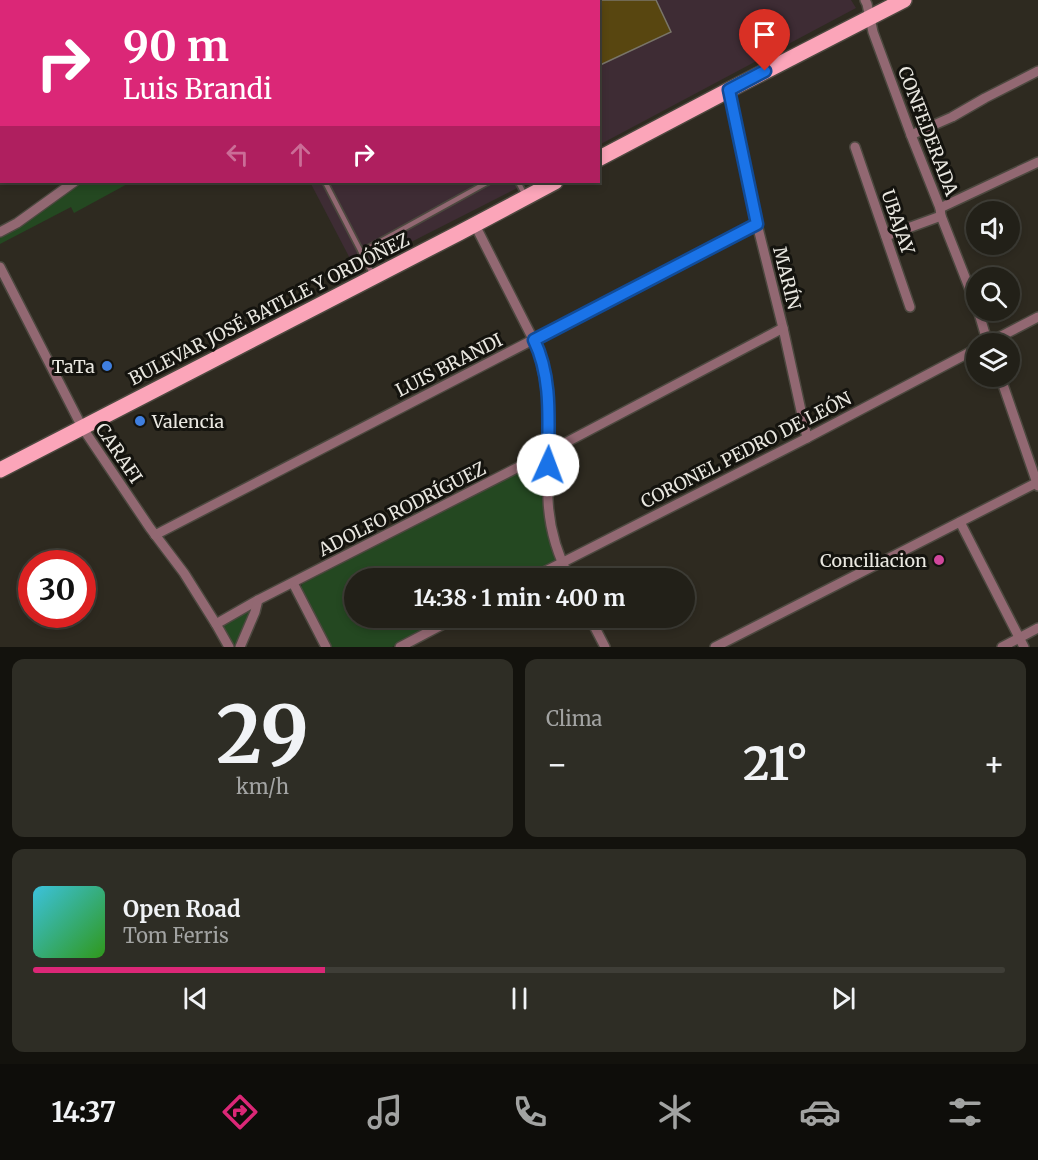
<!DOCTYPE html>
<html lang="es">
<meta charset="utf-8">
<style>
body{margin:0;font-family:Merriweather,serif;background:#2e2d25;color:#f1f3f6;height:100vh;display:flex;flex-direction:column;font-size:22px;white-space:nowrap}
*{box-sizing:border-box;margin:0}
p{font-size:20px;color:#a2a3a2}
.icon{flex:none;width:33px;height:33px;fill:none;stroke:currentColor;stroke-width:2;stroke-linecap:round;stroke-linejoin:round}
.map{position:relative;height:647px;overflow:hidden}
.panel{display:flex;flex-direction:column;gap:12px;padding:12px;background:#13120d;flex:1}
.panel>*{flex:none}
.hud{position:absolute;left:0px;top:0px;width:600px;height:183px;box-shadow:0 3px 9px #0003,0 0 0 2px #3f3e37;background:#db2777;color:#fff;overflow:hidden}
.buttons{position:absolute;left:966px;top:201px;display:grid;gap:12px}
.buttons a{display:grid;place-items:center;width:54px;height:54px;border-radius:50%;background:#222018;box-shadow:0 3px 9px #0003,0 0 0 2px #3f3e37;font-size:30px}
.speed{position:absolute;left:18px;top:550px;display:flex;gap:12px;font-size:30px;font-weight:700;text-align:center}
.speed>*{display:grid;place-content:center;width:78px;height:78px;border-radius:50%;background:#222018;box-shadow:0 3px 9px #0003,0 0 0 2px #3f3e37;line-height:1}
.speed .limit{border:9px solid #d22;background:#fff;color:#111}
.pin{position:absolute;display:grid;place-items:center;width:51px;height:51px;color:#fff;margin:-62px -26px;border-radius:50% 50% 50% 0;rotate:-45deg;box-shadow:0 0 6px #0007}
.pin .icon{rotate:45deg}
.me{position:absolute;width:66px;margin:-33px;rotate:2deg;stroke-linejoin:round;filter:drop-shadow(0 0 4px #0008)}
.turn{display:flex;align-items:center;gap:21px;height:126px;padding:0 24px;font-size:27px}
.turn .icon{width:78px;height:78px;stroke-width:2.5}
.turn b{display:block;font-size:42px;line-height:51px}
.lanes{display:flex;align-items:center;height:57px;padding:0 24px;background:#0003;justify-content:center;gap:30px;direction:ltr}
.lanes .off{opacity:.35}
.big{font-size:45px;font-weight:700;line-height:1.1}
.panel .card{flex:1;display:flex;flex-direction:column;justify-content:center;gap:9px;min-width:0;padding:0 21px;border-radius:12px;background:#2e2d25}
.panel .dial{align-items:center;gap:0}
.dial b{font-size:78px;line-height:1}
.song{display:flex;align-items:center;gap:18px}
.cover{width:72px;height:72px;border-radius:9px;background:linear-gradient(135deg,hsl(190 70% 55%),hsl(110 70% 35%))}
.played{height:6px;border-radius:3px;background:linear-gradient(90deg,#db2777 30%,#3f3e37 30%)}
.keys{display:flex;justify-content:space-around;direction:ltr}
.heat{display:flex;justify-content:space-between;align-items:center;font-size:33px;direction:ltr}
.panel .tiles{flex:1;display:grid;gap:12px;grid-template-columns:1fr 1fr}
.card:last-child{grid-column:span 2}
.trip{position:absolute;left:344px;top:568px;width:351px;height:60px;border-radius:30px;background:#222018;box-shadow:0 3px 9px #0003,0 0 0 2px #3f3e37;font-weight:700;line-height:60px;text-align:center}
.menu{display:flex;height:96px;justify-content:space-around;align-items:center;background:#0e0d0a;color:#a2a3a2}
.menu .icon{width:42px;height:42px}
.menu .active{color:#db2777}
.menu b{font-size:27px;color:#f1f3f6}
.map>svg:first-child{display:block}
</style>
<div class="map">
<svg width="1038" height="647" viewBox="0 0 1038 647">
<rect width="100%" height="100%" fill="#2e2a20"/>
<g fill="#3e2c34">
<polygon points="476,0 851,0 856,8 599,145 598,2 473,2"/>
<polygon points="310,182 529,182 356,270"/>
</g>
<g fill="#244821">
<polygon points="80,182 131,182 74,213 71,207 0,244 0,235 65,190"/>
<polygon points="537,461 541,461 545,462 557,560 555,562 522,579 354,579 354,618 447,618 392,647 332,647 303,593 301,588 302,584"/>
<polygon points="252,608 236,647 234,647 223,625"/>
</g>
<polygon fill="#584610" stroke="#797569" stroke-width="1.5" points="598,0 656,0 671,32 598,66"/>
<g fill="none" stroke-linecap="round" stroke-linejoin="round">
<g stroke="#4c483f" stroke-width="8">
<g id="lane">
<polyline points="325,182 373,275"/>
<polyline points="518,182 525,195"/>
<polyline points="361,252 488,182"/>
</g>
</g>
<g stroke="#4c483f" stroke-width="12">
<g id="street">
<polyline points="12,0 13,2"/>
<polyline points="357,0 358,2"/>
<polyline points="865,0 867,4 873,32 911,135 940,208 941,216 976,305"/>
<polyline points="236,2 238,0"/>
<polyline points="390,2 393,0"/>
<polyline points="729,90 757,224 783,328 807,438"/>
<polyline points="911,135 952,117 985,98 1038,71"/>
<polyline points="855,147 910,307"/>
<polyline points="940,208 1038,162"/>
<path d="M475,225L537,347C546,376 549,404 549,434C549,456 547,478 548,499C549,527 557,554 570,579"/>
<polyline points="0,232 17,223 74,182"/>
<polyline points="886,236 941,216"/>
<polyline points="0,267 82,427 150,528 184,573 216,624 229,647"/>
<polyline points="978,310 988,344"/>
<polyline points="986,344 1038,317"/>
<polyline points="1000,376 1038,486"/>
<polyline points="960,522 1024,647"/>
<polyline points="155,535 757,224"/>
<polyline points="530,579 807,438 976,349"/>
<polyline points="293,583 326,647"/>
<polyline points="590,618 605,647"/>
<polyline points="216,624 258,600"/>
<polyline points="240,647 255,612 258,600 548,452 783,328"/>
<polyline points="400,647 455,618"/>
<polyline points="715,647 1038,482"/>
<polyline points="1002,647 1038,628"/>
</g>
</g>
<g stroke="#4c483f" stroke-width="18">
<g id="primary">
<polyline points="598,159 729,90 904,0"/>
<polyline points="0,470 459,233 555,182"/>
</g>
</g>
<use href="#lane" stroke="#926872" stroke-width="4.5"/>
<use href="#street" stroke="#926872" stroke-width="9"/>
<use href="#primary" stroke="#fba5b9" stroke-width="15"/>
</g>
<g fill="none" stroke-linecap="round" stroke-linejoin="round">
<g stroke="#114b97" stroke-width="15">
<path id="route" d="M548,465C548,424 553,379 534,340L757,224L729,90L765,71"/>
</g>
<use href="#route" stroke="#1a73e8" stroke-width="10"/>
</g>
<g fill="#3f7fe0" stroke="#14130e" stroke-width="2">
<circle cx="107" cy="366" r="6"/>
<circle cx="140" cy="421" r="6"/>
</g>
<circle fill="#d1479c" stroke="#14130e" stroke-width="2" cx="939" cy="560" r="6"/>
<g text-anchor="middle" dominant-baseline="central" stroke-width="6" stroke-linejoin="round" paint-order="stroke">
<g font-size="18" fill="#e9e7e0" stroke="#14130e">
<text transform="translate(928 131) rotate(69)">CONFEDERADA</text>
<text transform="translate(898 222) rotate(71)">UBAJAY</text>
<text transform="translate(787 278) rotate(76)">MARÍN</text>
<text transform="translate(269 309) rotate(-27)">BULEVAR JOSÉ BATLLE Y ORDÓÑEZ</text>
<text transform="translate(449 365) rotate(-27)">LUIS BRANDI</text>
<text transform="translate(746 450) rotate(-27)">CORONEL PEDRO DE LEÓN</text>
<text transform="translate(119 453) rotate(56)">CARAFI</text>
<text transform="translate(402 509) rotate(-27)">ADOLFO RODRÍGUEZ</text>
</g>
<g font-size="18" fill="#e9e7e0" stroke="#14130e" text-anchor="end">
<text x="95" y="366">TaTa</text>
<text x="152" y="421" text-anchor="start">Valencia</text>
<text x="927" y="560">Conciliacion</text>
</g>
</g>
</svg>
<div class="buttons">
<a><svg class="icon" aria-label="sound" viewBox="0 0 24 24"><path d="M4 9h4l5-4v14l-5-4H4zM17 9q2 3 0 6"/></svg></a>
<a><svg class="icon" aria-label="search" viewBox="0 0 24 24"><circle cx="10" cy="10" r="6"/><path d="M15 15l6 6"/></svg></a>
<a><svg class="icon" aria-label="layers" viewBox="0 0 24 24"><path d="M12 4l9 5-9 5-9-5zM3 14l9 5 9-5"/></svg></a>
</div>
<div class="speed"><div class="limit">30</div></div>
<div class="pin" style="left:765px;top:71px;background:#d93025"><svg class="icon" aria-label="arrive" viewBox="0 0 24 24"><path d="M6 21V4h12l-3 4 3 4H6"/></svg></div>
<svg class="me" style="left:548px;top:465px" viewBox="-20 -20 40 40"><circle r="19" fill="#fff"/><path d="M0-13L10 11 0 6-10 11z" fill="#1a73e8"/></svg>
<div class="trip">14:38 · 1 min · 400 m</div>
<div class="hud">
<div class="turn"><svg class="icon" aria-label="right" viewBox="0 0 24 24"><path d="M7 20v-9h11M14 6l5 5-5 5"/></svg><div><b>90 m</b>Luis Brandi</div></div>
<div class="lanes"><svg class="icon off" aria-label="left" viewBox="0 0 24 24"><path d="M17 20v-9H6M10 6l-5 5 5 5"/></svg><svg class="icon off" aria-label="ahead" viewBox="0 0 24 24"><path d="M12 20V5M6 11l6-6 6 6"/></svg><svg class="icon" aria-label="right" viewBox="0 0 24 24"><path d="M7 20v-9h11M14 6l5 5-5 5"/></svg></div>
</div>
</div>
<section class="panel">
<div class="tiles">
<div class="card dial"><b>29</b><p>km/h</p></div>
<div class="card"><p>Clima</p>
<div class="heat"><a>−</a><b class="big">21°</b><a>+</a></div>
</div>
<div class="card">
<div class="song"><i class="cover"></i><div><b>Open Road</b><p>Tom Ferris</p></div></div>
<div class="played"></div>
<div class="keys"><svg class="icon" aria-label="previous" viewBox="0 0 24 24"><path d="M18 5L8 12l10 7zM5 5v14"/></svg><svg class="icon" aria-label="pause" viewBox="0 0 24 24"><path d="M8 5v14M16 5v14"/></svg><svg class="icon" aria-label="next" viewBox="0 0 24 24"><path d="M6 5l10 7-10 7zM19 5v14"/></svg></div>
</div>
</div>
</section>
<nav class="menu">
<b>14:37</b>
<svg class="icon active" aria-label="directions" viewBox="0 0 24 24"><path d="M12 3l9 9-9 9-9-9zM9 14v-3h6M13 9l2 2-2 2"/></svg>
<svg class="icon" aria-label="music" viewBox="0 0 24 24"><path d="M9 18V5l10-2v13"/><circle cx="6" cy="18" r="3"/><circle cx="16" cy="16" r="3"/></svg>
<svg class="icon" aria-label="phone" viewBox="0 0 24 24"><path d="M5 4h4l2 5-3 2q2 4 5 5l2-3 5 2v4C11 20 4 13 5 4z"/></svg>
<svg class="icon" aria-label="climate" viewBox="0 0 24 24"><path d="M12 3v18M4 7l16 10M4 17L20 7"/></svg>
<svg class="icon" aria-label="car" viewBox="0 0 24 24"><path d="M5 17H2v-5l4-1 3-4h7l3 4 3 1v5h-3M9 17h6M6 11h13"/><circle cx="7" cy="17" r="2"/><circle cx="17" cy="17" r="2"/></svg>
<svg class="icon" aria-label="filters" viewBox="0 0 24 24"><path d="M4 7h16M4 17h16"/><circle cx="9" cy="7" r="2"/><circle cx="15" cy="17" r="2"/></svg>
</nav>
